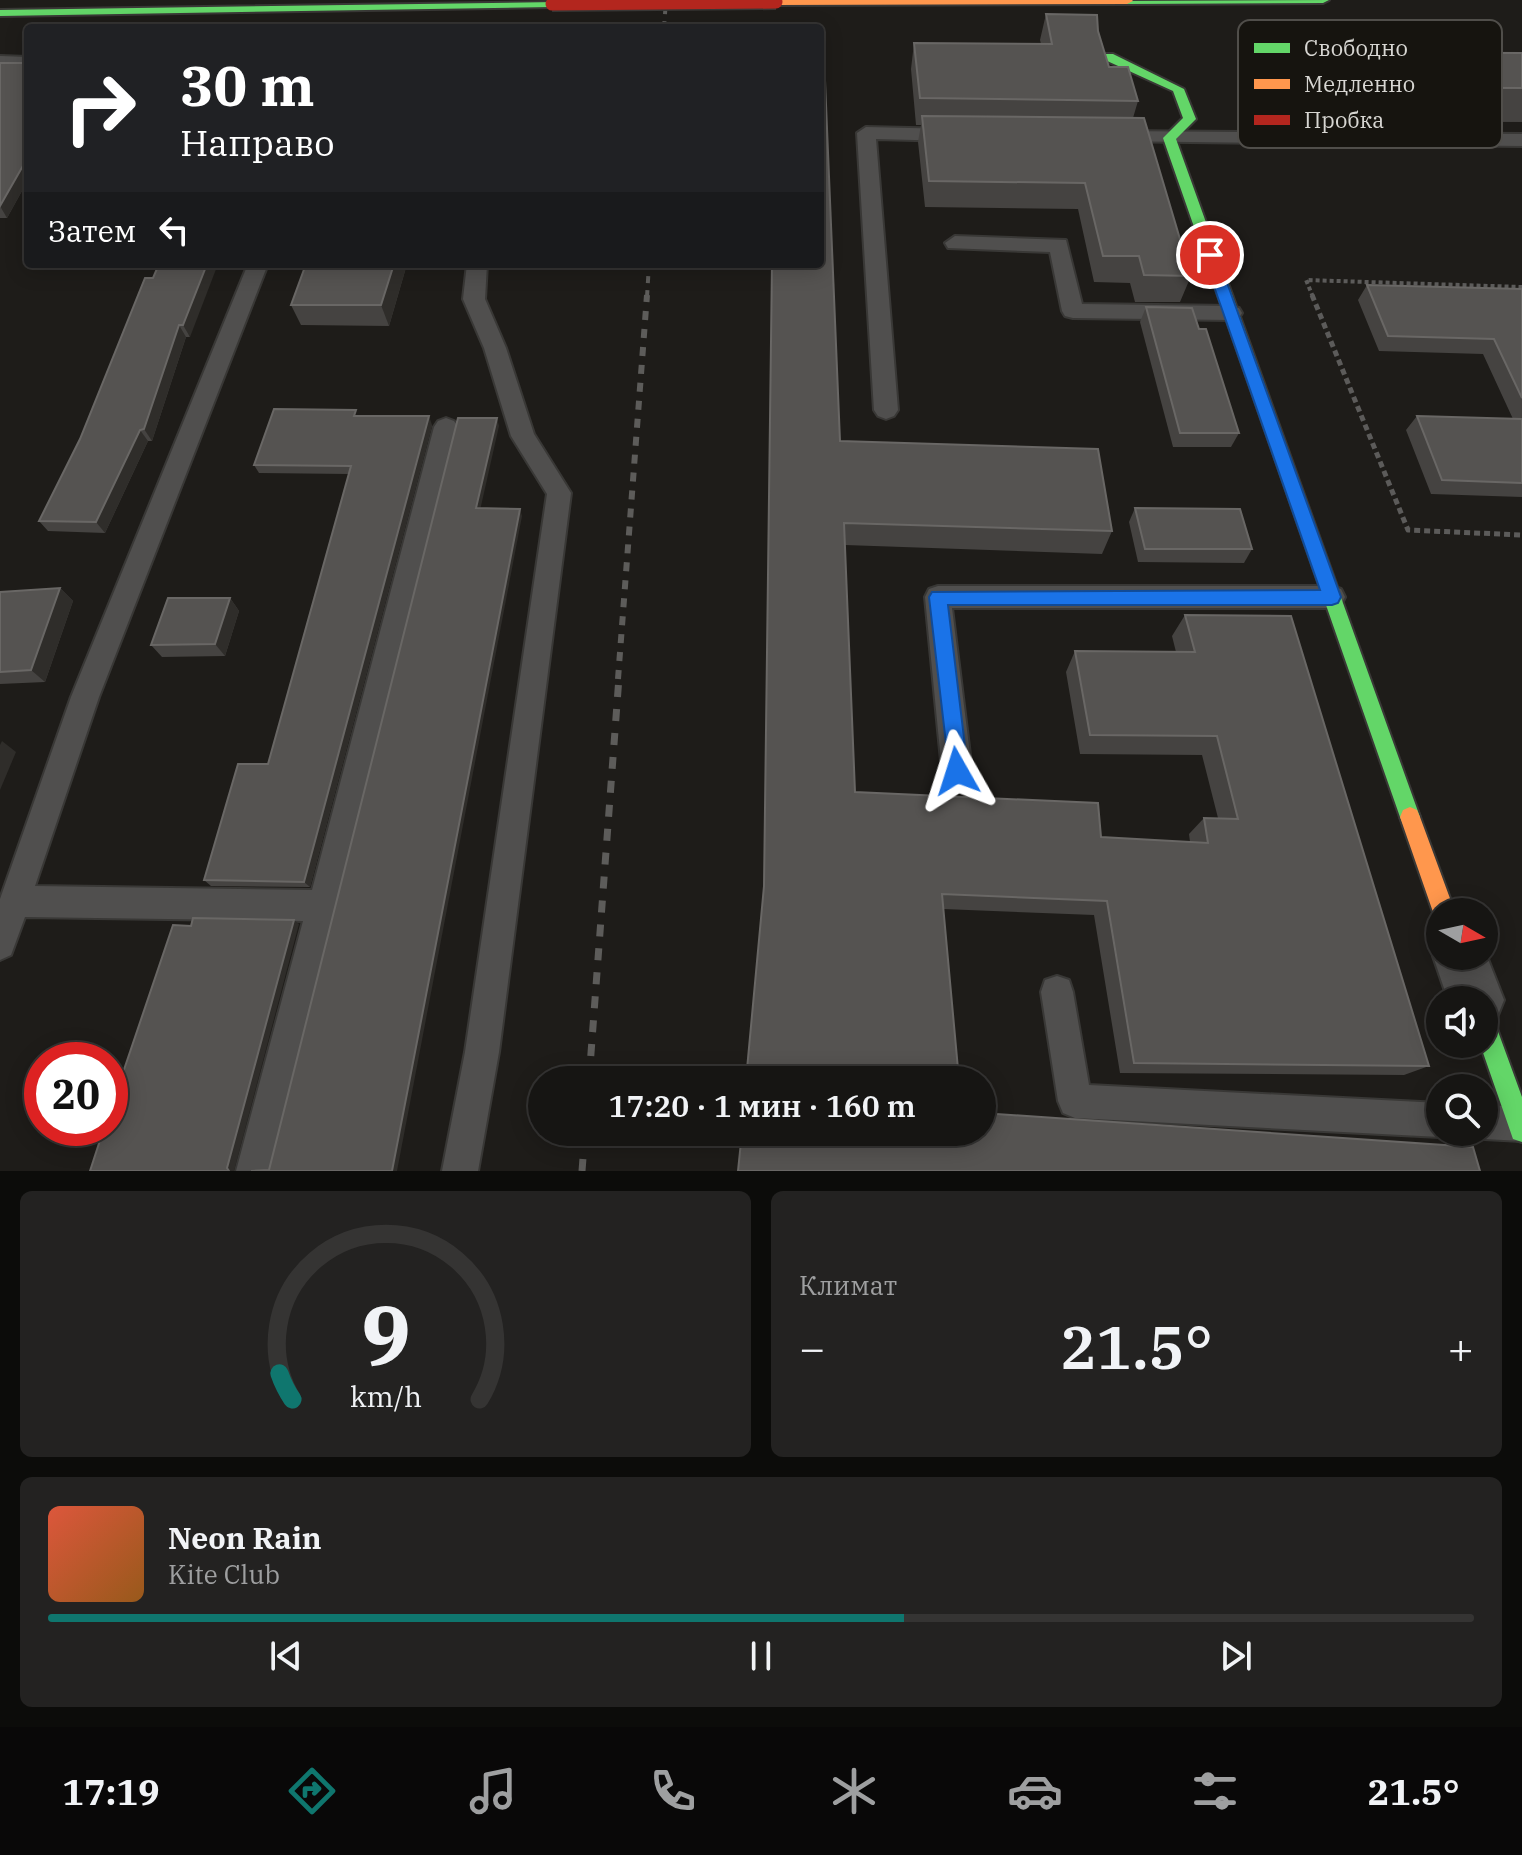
<!DOCTYPE html>
<html lang="ru">
<meta charset="utf-8">
<style>
body{margin:0;font-family:"IBM Plex Serif",serif;background:#232221;color:#f1f3f6;height:100vh;display:flex;flex-direction:column;font-size:30px;white-space:nowrap}
*{box-sizing:border-box;margin:0}
p{font-size:26px;color:#9e9fa0}
.icon{flex:none;width:44px;height:44px;fill:none;stroke:currentColor;stroke-width:2;stroke-linecap:round;stroke-linejoin:round}
.map{position:relative;height:1171px;overflow:hidden}
.panel{display:flex;flex-direction:column;gap:20px;padding:20px;background:#0c0c0a;flex:1}
.panel>*{flex:none}
.top-card{position:absolute;left:24px;top:24px;width:800px;height:244px;border-radius:8px;box-shadow:0 4px 20px #0003,0 0 0 2px #353433;background:#202124;color:#fff;overflow:hidden}
.needle{width:52px;rotate:99deg}
.fabs{position:absolute;left:1426px;top:898px;display:grid;gap:16px}
.fabs a{display:grid;place-items:center;width:72px;height:72px;border-radius:50%;background:#161513;box-shadow:0 4px 20px #0003,0 0 0 2px #353433;font-size:40px}
.speed{position:absolute;left:24px;top:1042px;display:flex;gap:16px;font-size:40px;font-weight:700;text-align:center}
.speed>*{display:grid;place-content:center;width:104px;height:104px;border-radius:50%;background:#161513;box-shadow:0 4px 20px #0003,0 0 0 2px #353433;line-height:1}
.speed .limit{border:12px solid #d22;background:#fff;color:#111}
.pin{position:absolute;display:grid;place-items:center;width:68px;height:68px;color:#fff;margin:-34px;border:4px solid #fff;border-radius:50%;box-shadow:0 2px 8px #0007}
.me{position:absolute;width:88px;margin:-44px;rotate:354deg;stroke-linejoin:round;filter:drop-shadow(0 0 6px #0008)}
.turn{display:flex;align-items:center;gap:28px;height:168px;padding:0 24px;font-size:36px}
.turn .icon{width:104px;height:104px;stroke-width:2.5}
.turn b{display:block;font-size:56px;line-height:68px}
.then{display:flex;align-items:center;height:76px;padding:0 24px;background:#0003;gap:16px;font-size:30px}
.big{font-size:60px;font-weight:600;line-height:1.1}
.panel .widget{flex:1;display:flex;flex-direction:column;justify-content:center;gap:12px;min-width:0;padding:0 28px;border-radius:12px;background:#232221}
.panel .dial{align-items:center;gap:0}
.dial svg{height:208px;overflow:visible;fill:none;stroke:#353433;stroke-width:7;stroke-linecap:round;text-anchor:middle}
.dial text{fill:#f1f3f6;stroke:none}
.song{display:flex;align-items:center;gap:24px}
.cover{width:96px;height:96px;border-radius:12px;background:linear-gradient(135deg,hsl(10 70% 55%),hsl(30 70% 35%))}
.played{height:8px;border-radius:4px;background:linear-gradient(90deg,#0f766e 60%,#353433 60%)}
.keys{display:flex;justify-content:space-around;direction:ltr}
.heat{display:flex;justify-content:space-between;align-items:center;font-size:44px;direction:ltr}
.panel .tiles{flex:1;display:grid;gap:20px;grid-template-columns:1fr 1fr}
.widget:last-child{grid-column:span 2}
.trip{position:absolute;left:528px;top:1066px;width:468px;height:80px;border-radius:40px;background:#161513;box-shadow:0 4px 20px #0003,0 0 0 2px #353433;font-weight:600;line-height:80px;text-align:center}
.tab-bar{display:flex;height:128px;justify-content:space-around;align-items:center;background:#090808;color:#9e9fa0}
.tab-bar .icon{width:56px;height:56px}
.tab-bar .selected{color:#0f766e}
.tab-bar b{font-size:36px;color:#f1f3f6}
.map>svg:first-child{display:block}
</style>
<div class="map">
<svg width="1522" height="1171" viewBox="0 0 1522 1171">
<rect width="100%" height="100%" fill="#1e1c19"/>
<g fill="none" stroke-linecap="round" stroke-linejoin="round">
<g stroke="#393836" stroke-width="4">
<g id="lane">
<polygon points="0,56 28,57 28,67 0,66"/>
<polygon points="866,127 954,129 963,135 954,141 876,139 898,410 894,416 886,419 878,416 874,410 857,133"/>
<polygon points="1114,131 1522,134 1522,146 1107,141 1105,137"/>
<polygon points="955,236 1066,240 1082,304 1231,306 1239,308 1242,313 1239,318 1231,320 1073,318 1065,316 1062,311 1050,252 948,248 945,243"/>
<polygon points="248,264 268,264 99,697 35,886 312,890 434,427 438,421 446,418 454,421 458,427 272,1171 236,1171 303,921 25,917 11,955 0,960 0,899 71,697"/>
<polygon points="467,264 487,264 485,299 506,348 534,434 571,493 499,1052 478,1171 442,1171 465,1052 547,494 511,436 484,348 463,299"/>
<polygon points="938,586 1332,586 1341,589 1345,597 1341,605 1332,608 952,608 972,771 967,780 957,784 947,780 942,771 925,597 929,589"/>
<polygon points="1057,976 1069,980 1073,992 1089,1085 1440,1103 1440,1132 1452,1132 1440,1137 1075,1118 1063,1113 1058,1101 1041,992 1045,980"/>
<polygon points="1484,1105 1522,1107 1522,1141 1484,1139 1472,1134 1471,1132 1484,1132"/>
</g>
</g>
<g stroke="#393836" stroke-width="4">
<polygon id="street" points="1440,939 1440,956 1484,956 1484,949 1504,1000 1496,1020 1484,1024 1484,1000 1448,1000 1433,956"/>
</g>
<g stroke="#393836" stroke-width="4">
<g id="fast">
<polygon points="1329,0 1323,3 1127,4 1121,1"/>
<polygon points="556,2 558,4 552,7 0,16 0,10"/>
<polygon points="1105,54 1113,54 1184,89 1196,119 1176,139 1420,817 1417,824 1410,827 1403,824 1400,817 1163,138 1183,118 1173,91 1105,60"/>
<polygon points="1484,1012 1492,1015 1522,1097 1522,1142 1513,1139 1480,1044 1484,1044"/>
</g>
</g>
<g stroke="#393836" stroke-width="4">
<g id="slow">
<polygon points="772,0 1132,0 1133,1 1127,4 776,5 772,4"/>
<polygon points="1410,807 1417,810 1420,817 1455,912 1440,912 1440,921 1433,912 1400,817 1403,810"/>
</g>
</g>
<polyline stroke="#5c5b5a" stroke-width="4" stroke-dasharray="4 3" stroke-linecap="butt" points="1313,297 1306,280 1522,287"/>
<polyline stroke="#5c5b5a" stroke-width="5" stroke-dasharray="6 4" stroke-linecap="butt" points="1312,295 1408,530 1522,535"/>
<use href="#lane" fill="#504f4e" fill-rule="evenodd"/>
<use href="#street" fill="#504f4e" fill-rule="evenodd"/>
<use href="#fast" fill="#63d668" fill-rule="evenodd"/>
<use href="#slow" fill="#ff974d" fill-rule="evenodd"/>
<g stroke="#5d5c5a" stroke-width="4" stroke-dasharray="7 7" stroke-linecap="butt">
<polyline points="664,28 666,0"/>
<polyline points="647,297 649,264"/>
</g>
<polyline stroke="#5d5c5a" stroke-width="6" stroke-dasharray="9 9" stroke-linecap="butt" points="618,679 647,295"/>
<g stroke="#5d5c5a" stroke-width="7" stroke-dasharray="12 12" stroke-linecap="butt">
<polyline points="589,1080 619,677"/>
<polyline points="582,1171 585,1132"/>
</g>
<g stroke="#393836" stroke-width="16" stroke-linecap="butt">
<polyline id="jam-bridge" points="552,4 776,2"/>
</g>
<use href="#jam-bridge" stroke="#b3261e" stroke-width="13"/>
</g>
<g fill="#454341">
<polygon points="1046,14 1098,31 1109,67 1138,101 1133,118 1191,276 1180,302 1135,302 1130,283 1094,282 1078,209 925,207 918,142 921,125 916,125 911,69 914,43 1041,44 1040,40"/>
<polygon points="1268,52 1522,53 1522,122 1270,121 1254,86"/>
<polygon points="0,63 28,63 28,180 7,218 0,218"/>
<polygon points="159,264 190,337 186,337 152,441 148,441 105,533 48,531 39,521 80,439"/>
<polygon points="407,264 389,326 301,325 291,305"/>
<polygon points="1367,285 1522,289 1522,497 1431,494 1406,430 1417,416 1513,419 1483,354 1379,351 1358,300"/>
<polygon points="1146,307 1199,329 1239,433 1231,447 1173,447 1140,322"/>
<polygon points="359,416 432,425 310,887 211,886 204,880 268,764 349,474 259,473 254,465"/>
<polygon points="840,441 1112,531 1102,554 845,545 855,792 1101,837 1190,842 1189,834 1204,818 1218,818 1202,755 1080,754 1066,672 1075,651 1176,652 1172,636 1185,615 1429,1066 1404,1075 1120,1073 1094,915 943,909 764,886"/>
<polygon points="1135,508 1252,549 1244,563 1138,562 1129,522"/>
<polygon points="60,588 73,601 45,682 0,684 0,592"/>
<polygon points="230,598 239,611 225,656 162,657 151,645"/>
</g>
<g fill="#2f2d2a">
<polygon points="28,157 28,180 7,218 0,206"/>
<polygon points="207,264 218,264 190,337 183,325"/>
<polygon points="394,264 407,264 389,326 381,305"/>
<polygon points="179,325 186,337 152,441 144,429"/>
<polygon points="429,416 432,425 310,887 304,882"/>
<polygon points="497,418 499,426 479,515 476,508"/>
<polygon points="140,430 148,441 105,533 96,522"/>
<polygon points="520,509 522,516 397,1171 392,1171"/>
<polygon points="60,588 73,601 45,682 31,670"/>
<polygon points="230,598 239,611 225,656 215,644"/>
<polygon points="2,741 16,752 0,790 0,745"/>
<polygon points="294,920 299,924 234,1171 229,1171 227,1168"/>
</g>
<g fill="#555351" stroke="#696765" stroke-width="2">
<polygon points="1046,14 1097,15 1098,31 1109,67 1128,67 1138,101 920,98 914,43 1052,44"/>
<polygon points="820,32 823,32 840,441 1098,449 1112,531 844,523 855,792 1098,803 1101,837 1208,843 1204,818 1238,819 1217,736 1090,735 1075,651 1195,652 1185,615 1291,616 1429,1066 1134,1063 1107,901 942,894 959,1080 746,1080 764,886 772,264 820,264"/>
<polygon points="1268,52 1522,53 1522,88 1284,87"/>
<polygon points="0,63 28,63 28,157 0,206"/>
<polygon points="922,116 1144,118 1191,276 1144,275 1139,256 1103,256 1085,183 929,181"/>
<polygon points="159,264 207,264 183,325 179,325 144,429 140,430 96,522 39,521 80,439 145,278 153,278"/>
<polygon points="306,264 394,264 381,305 291,305"/>
<polygon points="1367,285 1522,289 1522,398 1494,339 1388,336"/>
<polygon points="1146,307 1192,308 1199,329 1206,329 1239,433 1180,433"/>
<polygon points="274,409 356,410 354,416 429,416 304,882 204,880 238,764 268,764 351,466 254,465"/>
<polygon points="1417,416 1522,419 1522,483 1442,480"/>
<polygon points="458,418 497,418 476,508 520,509 392,1171 251,1171 269,1170"/>
<polygon points="1135,508 1240,509 1252,549 1145,549"/>
<polygon points="60,588 31,670 0,672 0,592"/>
<polygon points="168,598 230,598 215,644 151,645"/>
<polygon points="193,918 294,920 227,1168 229,1171 90,1171 104,1128 110,1128 110,1111 173,925 191,926"/>
<polygon points="982,1113 1473,1147 1480,1171 738,1171 742,1132 982,1132"/>
</g>
<polygon fill="#1a73e8" stroke="#114b97" stroke-width="2" points="1210,250 1217,255 1341,597 1338,603 1332,605 948,605 968,771 965,778 957,781 950,778 929,597 932,592 1320,590 1203,255"/>
<rect x="1238" y="20" width="264" height="128" rx="12" fill="#16140f" stroke="#504e4a" stroke-width="2"/>
<rect x="1254" y="43" width="36" height="10" fill="#63d668"/>
<rect x="1254" y="79" width="36" height="10" fill="#ff974d"/>
<rect x="1254" y="115" width="36" height="10" fill="#b3261e"/>
<g font-size="22" fill="#d7d6d2">
<text x="1304" y="56">Свободно</text>
<text x="1304" y="92">Медленно</text>
<text x="1304" y="128">Пробка</text>
</g>
</svg>
<div class="fabs">
<a><svg class="needle" viewBox="-14 -14 28 28"><path d="M0-13l5 13h-10z" fill="#e53935"/><path d="M0 13l5-13h-10z" fill="#9e9fa0"/></svg></a>
<a><svg class="icon" aria-label="sound" viewBox="0 0 24 24"><path d="M4 9h4l5-4v14l-5-4H4zM17 9q2 3 0 6"/></svg></a>
<a><svg class="icon" aria-label="search" viewBox="0 0 24 24"><circle cx="10" cy="10" r="6"/><path d="M15 15l6 6"/></svg></a>
</div>
<div class="speed"><div class="limit">20</div></div>
<div class="pin" style="left:1210px;top:255px;background:#d93025"><svg class="icon" aria-label="arrive" viewBox="0 0 24 24"><path d="M6 21V4h12l-3 4 3 4H6"/></svg></div>
<svg class="me" style="left:957px;top:771px" viewBox="-20 -20 40 40"><path d="M0-17L14 15 0 8-14 15z" fill="#1a73e8" stroke="#fff" stroke-width="4"/></svg>
<div class="trip">17:20 · 1 мин · 160 m</div>
<div class="top-card">
<div class="turn"><svg class="icon" aria-label="right" viewBox="0 0 24 24"><path d="M7 20v-9h11M14 6l5 5-5 5"/></svg><div><b>30 m</b>Направо</div></div>
<div class="then">Затем<svg class="icon" aria-label="left" viewBox="0 0 24 24"><path d="M17 20v-9H6M10 6l-5 5 5 5"/></svg></div>
</div>
</div>
<section class="panel">
<div class="tiles">
<div class="widget dial"><svg viewBox="0 0 100 80">
<path d="M14 69A42 42 0 1 1 86 69"/>
<path d="M14 69A42 42 0 0 1 9 59" stroke="#0f766e"/>
<text x="50" y="56" font-size="32" font-weight="700">9</text>
<text x="50" y="72" font-size="11">km/h</text>
</svg></div>
<div class="widget"><p>Климат</p>
<div class="heat"><a>−</a><b class="big">21.5°</b><a>+</a></div>
</div>
<div class="widget">
<div class="song"><i class="cover"></i><div><b>Neon Rain</b><p>Kite Club</p></div></div>
<div class="played"></div>
<div class="keys"><svg class="icon" aria-label="previous" viewBox="0 0 24 24"><path d="M18 5L8 12l10 7zM5 5v14"/></svg><svg class="icon" aria-label="pause" viewBox="0 0 24 24"><path d="M8 5v14M16 5v14"/></svg><svg class="icon" aria-label="next" viewBox="0 0 24 24"><path d="M6 5l10 7-10 7zM19 5v14"/></svg></div>
</div>
</div>
</section>
<nav class="tab-bar">
<b>17:19</b>
<svg class="icon selected" aria-label="directions" viewBox="0 0 24 24"><path d="M12 3l9 9-9 9-9-9zM9 14v-3h6M13 9l2 2-2 2"/></svg>
<svg class="icon" aria-label="music" viewBox="0 0 24 24"><path d="M9 18V5l10-2v13"/><circle cx="6" cy="18" r="3"/><circle cx="16" cy="16" r="3"/></svg>
<svg class="icon" aria-label="phone" viewBox="0 0 24 24"><path d="M5 4h4l2 5-3 2q2 4 5 5l2-3 5 2v4C11 20 4 13 5 4z"/></svg>
<svg class="icon" aria-label="climate" viewBox="0 0 24 24"><path d="M12 3v18M4 7l16 10M4 17L20 7"/></svg>
<svg class="icon" aria-label="car" viewBox="0 0 24 24"><path d="M5 17H2v-5l4-1 3-4h7l3 4 3 1v5h-3M9 17h6M6 11h13"/><circle cx="7" cy="17" r="2"/><circle cx="17" cy="17" r="2"/></svg>
<svg class="icon" aria-label="filters" viewBox="0 0 24 24"><path d="M4 7h16M4 17h16"/><circle cx="9" cy="7" r="2"/><circle cx="15" cy="17" r="2"/></svg>
<b>21.5°</b>
</nav>
